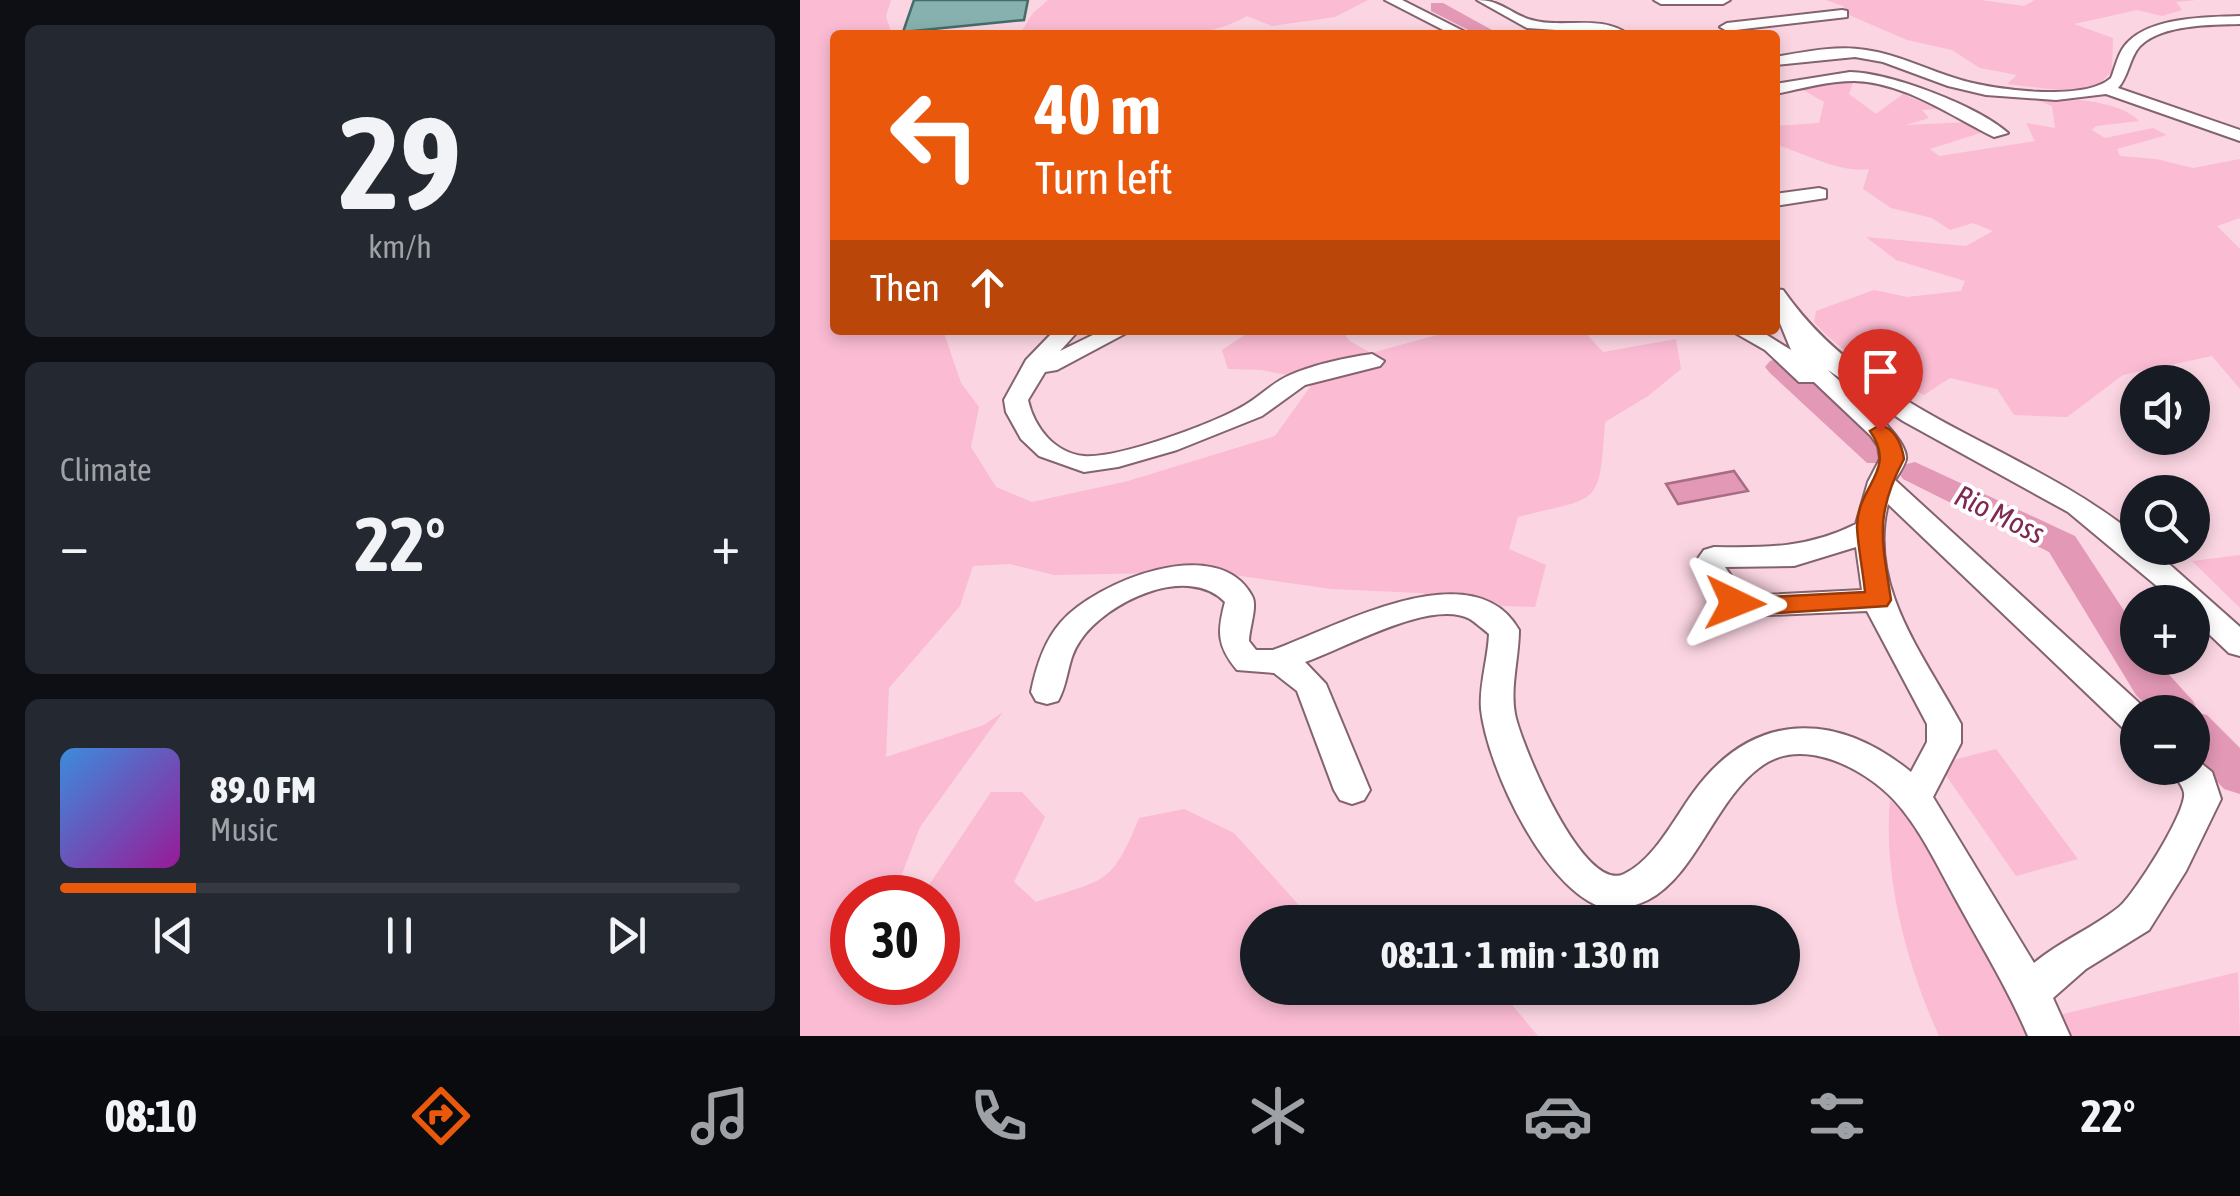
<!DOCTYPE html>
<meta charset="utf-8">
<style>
body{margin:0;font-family:"Asap Condensed",sans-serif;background:#242831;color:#f1f3f6;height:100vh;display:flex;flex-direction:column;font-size:38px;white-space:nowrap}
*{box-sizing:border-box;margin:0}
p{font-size:32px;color:#9ea1a6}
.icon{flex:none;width:55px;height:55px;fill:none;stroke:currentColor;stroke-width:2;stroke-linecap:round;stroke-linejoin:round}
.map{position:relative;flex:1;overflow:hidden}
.details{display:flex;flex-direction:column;gap:25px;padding:25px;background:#0d0f14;width:800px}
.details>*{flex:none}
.guide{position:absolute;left:30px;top:30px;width:950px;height:305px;border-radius:10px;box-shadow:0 5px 15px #0003;background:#ea580c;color:#fff;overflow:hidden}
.tools{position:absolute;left:1320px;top:365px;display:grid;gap:20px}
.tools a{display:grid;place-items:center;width:90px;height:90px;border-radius:50%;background:#171b24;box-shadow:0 5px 15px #0003;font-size:50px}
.speed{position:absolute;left:30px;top:875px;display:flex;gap:20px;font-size:50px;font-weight:700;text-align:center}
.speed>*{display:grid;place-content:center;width:130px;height:130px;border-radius:50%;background:#171b24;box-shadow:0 5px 15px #0003;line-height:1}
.speed .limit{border:15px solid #d22;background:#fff;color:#111}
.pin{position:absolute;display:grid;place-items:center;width:85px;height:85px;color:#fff;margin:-102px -42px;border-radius:50% 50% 50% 0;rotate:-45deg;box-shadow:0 0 10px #0007}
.pin .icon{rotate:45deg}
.me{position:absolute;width:110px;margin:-55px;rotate:92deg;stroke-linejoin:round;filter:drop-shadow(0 0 8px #0008)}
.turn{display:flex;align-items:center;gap:35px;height:210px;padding:0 40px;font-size:45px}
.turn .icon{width:130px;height:130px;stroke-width:2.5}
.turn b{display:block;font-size:70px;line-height:85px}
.then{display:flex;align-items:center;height:95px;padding:0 40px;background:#0003;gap:20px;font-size:38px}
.big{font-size:75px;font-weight:700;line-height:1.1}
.details .tile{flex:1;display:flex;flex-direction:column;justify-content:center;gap:15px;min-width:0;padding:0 35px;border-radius:15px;background:#242831}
.details .dial{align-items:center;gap:0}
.dial b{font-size:130px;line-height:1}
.song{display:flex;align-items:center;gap:30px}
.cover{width:120px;height:120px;border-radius:15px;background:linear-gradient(135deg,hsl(210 70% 55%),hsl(300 70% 35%))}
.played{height:10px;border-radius:5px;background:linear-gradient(90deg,#ea580c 20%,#363941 20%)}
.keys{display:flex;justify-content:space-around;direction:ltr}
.heat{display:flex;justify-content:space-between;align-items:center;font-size:55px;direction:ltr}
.trip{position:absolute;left:440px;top:905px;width:560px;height:100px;border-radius:50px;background:#171b24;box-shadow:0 5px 15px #0003;font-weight:700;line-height:100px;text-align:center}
.dock{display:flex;height:160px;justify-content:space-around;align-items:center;background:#090b0e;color:#9ea1a6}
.dock .icon{width:70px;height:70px}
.dock .active{color:#ea580c}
.dock b{font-size:45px;color:#f1f3f6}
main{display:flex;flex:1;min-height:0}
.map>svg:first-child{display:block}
</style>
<main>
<section class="details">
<div class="tile dial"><b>29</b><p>km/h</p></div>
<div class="tile"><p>Climate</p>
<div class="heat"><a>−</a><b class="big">22°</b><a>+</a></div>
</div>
<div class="tile">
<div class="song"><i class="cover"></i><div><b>89.0 FM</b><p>Music</p></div></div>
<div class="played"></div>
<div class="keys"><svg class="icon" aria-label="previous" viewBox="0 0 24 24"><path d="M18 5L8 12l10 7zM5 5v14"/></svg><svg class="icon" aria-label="pause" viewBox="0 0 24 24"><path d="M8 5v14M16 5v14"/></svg><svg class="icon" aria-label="next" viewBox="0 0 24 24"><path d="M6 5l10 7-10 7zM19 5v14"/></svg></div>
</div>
</section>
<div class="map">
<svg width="1440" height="1036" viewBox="0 0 1440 1036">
<rect width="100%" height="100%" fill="#fbd5e2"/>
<g fill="#fabbd3">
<path d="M0,0H91L86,16L92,35H35V330H143L161,383L179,407L171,447L196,487L232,502L328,481L475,436L515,380L461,370L428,369L422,350L452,330H541L550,341L571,353L655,330H783L803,352L876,339L881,369L848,396L805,422C799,509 800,496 718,517L709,549L746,565L735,607L677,605L621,593L531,589L414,572L254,575L210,564L173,566L160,606L89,688L86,757L184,725L203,712L120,827L93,897L52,898V982H138V898L121,897L191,792H222L245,817L214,882L236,902C303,879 311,888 339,818L384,809L434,833L514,922H458V988H698L738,1036H0Z"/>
<path d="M248,0H568L535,17L472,26L447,16C391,49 285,35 219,35L233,13Z"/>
<polygon points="1026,0 1181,0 1224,6 1235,0 1396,0 1376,2 1382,10 1362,16 1337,10 1274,24 1313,38 1312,71 1295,89 1249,89 1207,84 1217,75 1180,68 1152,50 1107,40 1049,15 1043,6"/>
<path d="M1041,80H1054L1049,94L1076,114L1103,94L1138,109L1122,110L1129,118L1106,125L1170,122L1180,133L1130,149L1139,156L1235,141L1226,123L1255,128L1252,106L1231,98C1261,98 1319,99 1339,121L1296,126L1292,130L1305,138L1353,128L1367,135L1317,149L1320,156L1356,159L1393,168L1440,159V218L1417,226L1440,249V389L1412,356L1323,375L1267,417L1214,415L1197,389L1150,378L1124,395C1082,374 1045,357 1014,322L1016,311L1074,290L1107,297L1161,291L1165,281L1096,260L1066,237L1166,246L1193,231L1173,223L1150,230L1132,218L1091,208L1063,189L1069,169C1043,174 1003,153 975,144V126L1019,123L1024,102L998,87Z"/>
<polygon points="1440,555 1440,608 1392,561"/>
<polygon points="1196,749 1278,859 1216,876 1138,764"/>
<path d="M1090,800L1178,886L1257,1036H1139C1107,966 1083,877 1090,800Z"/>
<polygon points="1438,972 1440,1036 1272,1036 1259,1015"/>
</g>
<polygon fill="#e398b5" stroke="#a66d83" stroke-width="2.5" points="934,471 948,491 878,504 866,484"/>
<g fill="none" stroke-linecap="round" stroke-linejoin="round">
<g fill="#e398b5" fill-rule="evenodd">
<polygon points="631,3 643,3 701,35 678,35 631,11"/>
<polygon points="980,358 990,361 1091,449 1095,456 1091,463 1067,463 970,373 965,367 970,361"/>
<polygon points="1115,462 1275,536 1338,632 1338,658 1354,658 1393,701 1399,713 1407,715 1440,748 1440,794 1424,789 1392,755 1392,712 1353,712 1336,695 1249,552 1103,479 1098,472 1103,465"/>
</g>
</g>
<polygon fill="#87b1ae" stroke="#446c69" stroke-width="2.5" points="114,0 228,0 224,20 103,32"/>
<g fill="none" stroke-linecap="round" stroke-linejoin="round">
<g stroke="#83636f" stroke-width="4">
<g id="minor">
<polygon points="585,0 602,0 671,35 653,35"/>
<path d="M677,0C699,0 709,12 728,19C761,30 800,13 829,35L727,28Z"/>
<polygon points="854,0 930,0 923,4 861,4"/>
<polygon points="1042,10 1047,11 1047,17 927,31 920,27 927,23"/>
<path d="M1440,16V24C1411,25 1362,24 1340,46C1329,58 1329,76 1318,88L1440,130V141L1306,94L1256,100L1186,95L1148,86L1083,62L1055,57L975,65V57C1005,52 1036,45 1066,50C1100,55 1129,71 1161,80C1194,90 1285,102 1311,78C1316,66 1318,51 1329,41C1354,17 1407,17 1440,16Z"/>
<path d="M1050,72C1091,73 1178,106 1208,133L1194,137C1151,116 1104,82 1054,81C1027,81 1001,89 975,94V84Z"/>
<polygon points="1019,188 1026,190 1026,198 975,206 975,194"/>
<path d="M975,289L983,290C1071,416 1223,443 1338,537V548H1351L1440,627V656L1429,653L1392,618V602H1376L1268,512L1103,421L1028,370C1044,387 1109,436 1106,459C1105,465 1098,475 1095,480L1349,712H1338V735L1326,731L1088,504C1067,586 1124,655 1161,724V743L1133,797L1234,963C1260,941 1293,928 1319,907C1334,895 1387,811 1384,793C1383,784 1373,776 1369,768H1392V756L1412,772L1421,799L1386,871L1349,930L1286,969L1253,998L1270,1036H1228C1207,987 1179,942 1154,896C1136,863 1119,827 1094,800C1063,767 1000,735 959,768C915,801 895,876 848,900C839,904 821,911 812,910C748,900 687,767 681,709C679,685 688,659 689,634C683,629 676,623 670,619C631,598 544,649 505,662L526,684L570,790L564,800L552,804L540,800L534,790L497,691L474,673L437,670C417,646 417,632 425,602C387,563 306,602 280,641C267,659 269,682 258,701L247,704L236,701L231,692C236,667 244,641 261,622C296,582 418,532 452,596C458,606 449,628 449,641L456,650H473C535,628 673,549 719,630C719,657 710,687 715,714C721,744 783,894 824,874C854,860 874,819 893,793C952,711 1035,710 1111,772L1127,742V724L1067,611L945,616L924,610L894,564L904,550L914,547C966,548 1008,548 1056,524L1068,482L1080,459L1078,446L1071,436L1014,382H999L965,350L930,330H959L991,350L975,311ZM1056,547L1062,590L945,596L925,567L994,566Z"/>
<path d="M255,330H279L260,351L303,330H332L257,370L245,372L228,400C234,427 254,453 284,456C318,459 415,423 445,405C461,396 473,382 490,375C516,364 544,358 572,354L584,361L580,366L505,385L462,416L377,450L318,467L284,472L239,456L221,439L206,412L204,400L226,360Z"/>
</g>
</g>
<use href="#minor" fill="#fff" fill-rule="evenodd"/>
</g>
<path fill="#ea580c" stroke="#983908" stroke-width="2.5" d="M1080,425C1095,428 1102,445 1104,459C1074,515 1082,540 1091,600L1087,606L945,615L927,609L923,603L927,597L946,598L1065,592C1063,571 1058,548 1057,527C1057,485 1098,471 1070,431Z"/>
<g text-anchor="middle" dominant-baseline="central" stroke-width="8" stroke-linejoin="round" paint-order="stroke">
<g font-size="30" font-style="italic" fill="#7f2852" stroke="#fff">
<text transform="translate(1200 514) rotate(26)">Rio Moss</text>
</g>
</g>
</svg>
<div class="tools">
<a><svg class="icon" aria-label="sound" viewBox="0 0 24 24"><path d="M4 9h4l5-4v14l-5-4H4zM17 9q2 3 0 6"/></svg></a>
<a><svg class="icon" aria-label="search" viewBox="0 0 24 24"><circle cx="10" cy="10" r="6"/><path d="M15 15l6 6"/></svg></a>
<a>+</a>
<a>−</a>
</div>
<div class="speed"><div class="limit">30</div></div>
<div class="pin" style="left:1080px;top:431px;background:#d93025"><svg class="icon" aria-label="arrive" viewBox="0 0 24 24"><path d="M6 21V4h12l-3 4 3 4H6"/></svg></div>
<svg class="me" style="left:935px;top:603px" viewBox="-20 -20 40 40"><path d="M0-17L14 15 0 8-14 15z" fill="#ea580c" stroke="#fff" stroke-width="4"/></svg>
<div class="trip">08:11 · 1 min · 130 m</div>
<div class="guide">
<div class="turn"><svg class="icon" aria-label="left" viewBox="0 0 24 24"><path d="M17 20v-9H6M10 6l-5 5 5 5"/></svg><div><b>40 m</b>Turn left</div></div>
<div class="then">Then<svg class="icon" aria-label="ahead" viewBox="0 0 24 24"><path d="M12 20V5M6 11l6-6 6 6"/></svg></div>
</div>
</div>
</main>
<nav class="dock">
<b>08:10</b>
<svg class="icon active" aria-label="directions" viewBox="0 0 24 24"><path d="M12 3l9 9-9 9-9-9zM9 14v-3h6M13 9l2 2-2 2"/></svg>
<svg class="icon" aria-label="music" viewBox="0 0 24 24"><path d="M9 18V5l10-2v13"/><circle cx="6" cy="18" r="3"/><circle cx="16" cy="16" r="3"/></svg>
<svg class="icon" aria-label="phone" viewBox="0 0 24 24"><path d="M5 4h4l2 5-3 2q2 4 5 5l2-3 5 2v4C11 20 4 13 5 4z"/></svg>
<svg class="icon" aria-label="climate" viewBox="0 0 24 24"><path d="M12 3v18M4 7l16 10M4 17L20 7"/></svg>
<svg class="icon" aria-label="car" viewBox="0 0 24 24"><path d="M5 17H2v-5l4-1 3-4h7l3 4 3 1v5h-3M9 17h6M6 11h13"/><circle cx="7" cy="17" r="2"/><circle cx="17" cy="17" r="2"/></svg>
<svg class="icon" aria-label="filters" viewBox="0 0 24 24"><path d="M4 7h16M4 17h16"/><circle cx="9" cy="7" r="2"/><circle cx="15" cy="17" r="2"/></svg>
<b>22°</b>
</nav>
